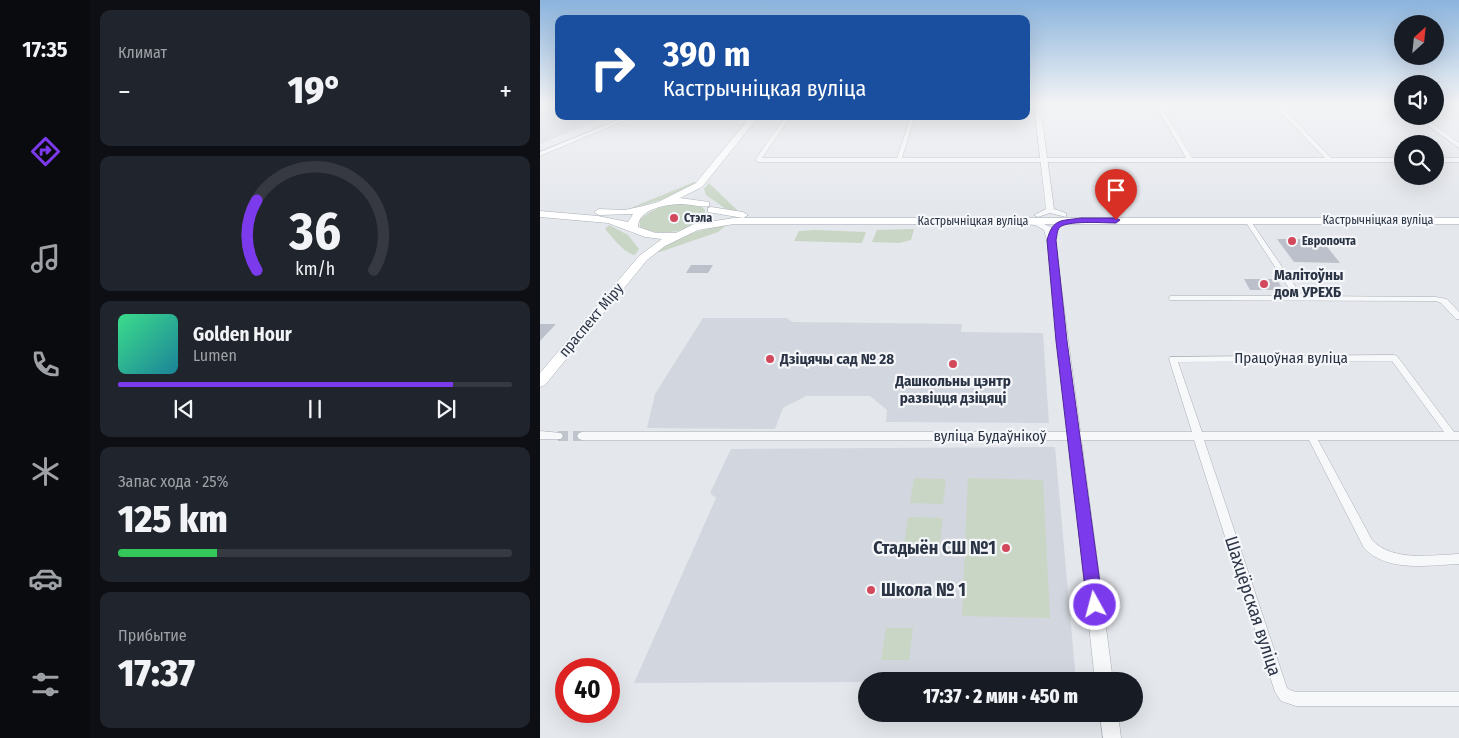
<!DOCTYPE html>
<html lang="ru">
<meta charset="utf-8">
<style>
body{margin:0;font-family:"Fira Sans Condensed",sans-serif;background:#20242c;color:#f1f3f6;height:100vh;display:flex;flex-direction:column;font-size:19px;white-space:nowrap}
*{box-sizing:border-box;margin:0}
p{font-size:16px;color:#9ea1a6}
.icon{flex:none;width:28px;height:28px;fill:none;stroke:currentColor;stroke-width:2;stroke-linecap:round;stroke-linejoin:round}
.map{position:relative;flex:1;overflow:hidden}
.panel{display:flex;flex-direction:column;gap:10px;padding:10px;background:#0d0f14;width:450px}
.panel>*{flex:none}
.guide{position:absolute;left:15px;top:15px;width:475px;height:105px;border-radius:10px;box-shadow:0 5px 20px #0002;background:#1a4fa0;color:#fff;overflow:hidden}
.needle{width:32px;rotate:27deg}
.fabs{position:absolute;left:854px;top:15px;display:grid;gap:10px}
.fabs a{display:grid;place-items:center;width:50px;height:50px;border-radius:50%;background:#171b24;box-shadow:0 5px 20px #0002;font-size:25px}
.speed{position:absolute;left:15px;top:658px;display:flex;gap:10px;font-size:25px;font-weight:700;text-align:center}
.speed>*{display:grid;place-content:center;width:65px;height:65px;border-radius:50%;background:#171b24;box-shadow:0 5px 20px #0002;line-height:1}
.speed .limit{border:8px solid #d22;background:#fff;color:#111}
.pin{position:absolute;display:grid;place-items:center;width:42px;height:42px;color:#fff;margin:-51px -21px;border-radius:50% 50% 50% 0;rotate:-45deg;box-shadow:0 0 5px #0007}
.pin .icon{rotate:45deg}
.me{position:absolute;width:55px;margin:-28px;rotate:353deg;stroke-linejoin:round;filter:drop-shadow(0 0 4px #0008)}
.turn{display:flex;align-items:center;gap:18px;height:105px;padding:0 25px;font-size:22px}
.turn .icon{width:65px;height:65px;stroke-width:2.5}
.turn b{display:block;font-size:35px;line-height:42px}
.big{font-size:38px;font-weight:800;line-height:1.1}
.panel .tile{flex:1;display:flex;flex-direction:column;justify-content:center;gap:8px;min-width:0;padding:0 18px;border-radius:10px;background:#20242c}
.panel .dial{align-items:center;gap:0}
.dial svg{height:130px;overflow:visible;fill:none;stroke:#363941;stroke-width:7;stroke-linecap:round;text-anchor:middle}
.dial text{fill:#f1f3f6;stroke:none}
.song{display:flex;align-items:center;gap:15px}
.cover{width:60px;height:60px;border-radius:8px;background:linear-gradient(135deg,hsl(150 70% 55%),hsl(190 70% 35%))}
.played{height:5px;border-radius:2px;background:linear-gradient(90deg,#7c3aed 85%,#363941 85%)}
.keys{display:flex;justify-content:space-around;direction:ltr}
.heat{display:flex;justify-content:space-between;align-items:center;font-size:28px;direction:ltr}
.charge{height:8px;border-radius:4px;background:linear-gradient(90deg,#34c759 25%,#363941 0)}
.trip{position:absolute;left:318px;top:672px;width:285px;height:50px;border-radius:25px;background:#171b24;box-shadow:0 5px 20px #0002;font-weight:800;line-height:50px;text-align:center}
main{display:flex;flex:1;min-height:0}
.dock{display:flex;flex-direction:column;width:90px;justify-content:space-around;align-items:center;background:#090b0e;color:#9ea1a6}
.dock .icon{width:35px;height:35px}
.dock .active{color:#7c3aed}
.dock b{font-size:22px;color:#f1f3f6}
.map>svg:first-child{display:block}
</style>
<main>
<nav class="dock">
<b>17:35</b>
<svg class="icon active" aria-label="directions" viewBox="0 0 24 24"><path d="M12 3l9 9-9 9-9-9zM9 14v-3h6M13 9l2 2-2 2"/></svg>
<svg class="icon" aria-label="music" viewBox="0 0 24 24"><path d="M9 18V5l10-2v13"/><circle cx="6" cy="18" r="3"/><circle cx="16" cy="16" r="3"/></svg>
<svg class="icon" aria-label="phone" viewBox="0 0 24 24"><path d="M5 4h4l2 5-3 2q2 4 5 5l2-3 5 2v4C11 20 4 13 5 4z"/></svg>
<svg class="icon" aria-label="climate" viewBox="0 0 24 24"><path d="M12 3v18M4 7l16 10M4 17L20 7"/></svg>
<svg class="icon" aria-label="car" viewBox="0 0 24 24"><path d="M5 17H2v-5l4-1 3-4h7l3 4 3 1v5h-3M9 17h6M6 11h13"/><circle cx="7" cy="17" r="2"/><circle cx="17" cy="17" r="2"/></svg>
<svg class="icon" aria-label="filters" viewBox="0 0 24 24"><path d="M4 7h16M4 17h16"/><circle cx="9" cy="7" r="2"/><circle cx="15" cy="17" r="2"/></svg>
</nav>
<section class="panel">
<div class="tile"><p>Климат</p>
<div class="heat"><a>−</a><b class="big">19°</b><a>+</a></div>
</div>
<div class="tile dial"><svg viewBox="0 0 100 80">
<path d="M14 69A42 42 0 1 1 86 69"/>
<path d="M14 69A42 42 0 0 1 14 26" stroke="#7c3aed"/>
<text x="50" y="56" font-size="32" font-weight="700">36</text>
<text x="50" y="72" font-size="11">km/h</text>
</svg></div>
<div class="tile">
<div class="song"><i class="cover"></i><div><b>Golden Hour</b><p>Lumen</p></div></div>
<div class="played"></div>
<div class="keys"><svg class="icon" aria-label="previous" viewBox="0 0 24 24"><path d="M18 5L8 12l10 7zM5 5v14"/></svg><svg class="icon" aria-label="pause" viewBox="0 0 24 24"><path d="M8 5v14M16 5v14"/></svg><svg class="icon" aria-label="next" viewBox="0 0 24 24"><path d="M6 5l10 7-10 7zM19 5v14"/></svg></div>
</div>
<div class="tile"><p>Запас хода · 25%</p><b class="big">125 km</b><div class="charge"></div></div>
<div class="tile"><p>Прибытие</p><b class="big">17:37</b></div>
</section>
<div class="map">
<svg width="919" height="738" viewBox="0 0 919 738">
<rect width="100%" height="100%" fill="#e4e7ec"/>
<g fill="#d2d6de">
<polygon points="0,105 19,105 19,116 68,116 0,144"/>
<polygon points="163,318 247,318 252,322 422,324 421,332 503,333 509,423 346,422 347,410 330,396 266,396 243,408 235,429 107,428 115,394"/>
<polygon points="515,447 536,681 94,683 176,498 170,493 191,449"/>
</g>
<g fill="#c9d6c5">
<polygon points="154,182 158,182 127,198 86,210"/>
<polygon points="169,183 197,210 196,212 186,209 166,195 164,189"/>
<path d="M143,203L161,206L165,210C166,232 115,238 100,227V220C111,208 127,205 143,203Z"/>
<path d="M188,224L178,232L117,253C132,234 166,230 188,224Z"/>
<path d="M69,225L88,235L99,249L95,255C84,253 73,238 65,229Z"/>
<polygon points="374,229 371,240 359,243 332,242 337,230"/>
<polygon points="275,230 326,232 322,243 254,241 259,231"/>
<polygon points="374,478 406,479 403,504 370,503"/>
<polygon points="428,478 503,480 510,618 422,616"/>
<polygon points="368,517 403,518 399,553 363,552"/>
<polygon points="346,628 373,628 369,660 341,660"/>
</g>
<g fill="#bbc0ca">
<polygon points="737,239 781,239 800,263 754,262"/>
<polygon points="151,265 173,265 168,273 146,273"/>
<polygon points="704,279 737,279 743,290 710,290"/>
<polygon points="0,324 16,324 0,341"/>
</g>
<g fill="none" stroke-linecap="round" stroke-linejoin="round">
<polyline stroke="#bfc3cb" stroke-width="10" stroke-dasharray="10 5" stroke-linecap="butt" points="18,436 42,436"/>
<g stroke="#a9aeb7" stroke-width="1">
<g id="minor">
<path d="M486,105H862V107H742L791,158H862V162H218L215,160L246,116H251L222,158H357L371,116H375L362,158H646L617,107L486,106ZM621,107H736L785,158H652Z"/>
<polygon points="88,116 95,116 0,156 0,152"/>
<rect x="895" y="158" width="24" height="4"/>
<polygon points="708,219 710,220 762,296 896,297 907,299 919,312 919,319 916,319 901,303 896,301 630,300 629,298 630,296 754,296 705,221"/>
<path d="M854,355L857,356L914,432H919V440H778L832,540C853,562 891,555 919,554V564C888,565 848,573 824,548L769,440H664L747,688L750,690L756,692H919V706H756L741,701L735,692L654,440H42L39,439L37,436L39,433L42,432H652L629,359L630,357ZM852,361L904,432H662L638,362Z"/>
<polygon points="0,431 21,433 23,436 21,439 0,439"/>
</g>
</g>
<g stroke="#a9aeb7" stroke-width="1">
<g id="tertiary">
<polygon points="494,105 500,105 514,209 526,213 526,217 510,213 498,217 494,215 506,209"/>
<polygon points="875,116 882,116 919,143 919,148"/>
<polygon points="482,220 497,221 511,227 515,240 573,681 555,681 507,240 504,230 495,225 482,224"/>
<polygon points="560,714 578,714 581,738 563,738"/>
</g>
</g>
<g stroke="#a9aeb7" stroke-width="1">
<g id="secondary">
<path d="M211,116H219L162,187L140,198L169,202V206C160,208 151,204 142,204C129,204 98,208 98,227L116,233H136L160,221L168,222L194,218H919V224H194L158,230L125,246L107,260L5,385L0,387V373L99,256L122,239L105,237L68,223L0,217V211L58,216L88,222L93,214L59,215L54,212L59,209L85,210L103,206L118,202L156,183Z"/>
<polygon points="171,207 203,212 208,215 203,218 168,212 168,208"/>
</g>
</g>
<use href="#minor" fill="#f7f8fa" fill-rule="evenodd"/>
<use href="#tertiary" fill="#f7f8fa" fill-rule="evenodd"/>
<use href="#secondary" fill="#fff" fill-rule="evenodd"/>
</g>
<linearGradient id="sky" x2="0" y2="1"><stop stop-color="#8bb4dd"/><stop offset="0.5" stop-color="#f3f4f6"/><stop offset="1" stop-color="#f3f4f6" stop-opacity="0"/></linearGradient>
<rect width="919" height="208" fill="url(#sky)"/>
<path fill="#7c3aed" stroke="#51269a" d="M541,218H576L580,220L576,223C565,223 525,220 519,228C517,231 517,236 516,240L527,341L563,605L561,611L555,613L549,611L547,605L516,341L507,240C513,218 521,221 541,218Z"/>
<g fill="#d1495b" stroke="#f4f6f9" stroke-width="2">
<circle cx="134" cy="218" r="5"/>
<circle cx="752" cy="241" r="5"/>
<circle cx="724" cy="284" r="5"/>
<circle cx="230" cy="359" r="5"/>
<circle cx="413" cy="364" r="5"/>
<circle cx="466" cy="548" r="5"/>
<circle cx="331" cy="590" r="5"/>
</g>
<g text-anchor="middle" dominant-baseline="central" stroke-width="4.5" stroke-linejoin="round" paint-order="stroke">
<g font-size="12" font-weight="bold" fill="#2b3445" stroke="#f4f6f9" text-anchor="start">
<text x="144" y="218">Стэла</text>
<text x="762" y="241">Европочта</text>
</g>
<g font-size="12" fill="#2b3445" stroke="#f4f6f9">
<text x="838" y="220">Кастрычніцкая вуліца</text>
<text x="433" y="221">Кастрычніцкая вуліца</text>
</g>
<g font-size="15" font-weight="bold" fill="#2b3445" stroke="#f4f6f9" text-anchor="start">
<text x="734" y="275">Малітоўны<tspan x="734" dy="17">дом УРЕХБ</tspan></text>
<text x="240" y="359">Дзіцячы сад № 28</text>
<text x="413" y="381" text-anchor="middle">Дашкольны цэнтр<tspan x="413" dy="17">развіцця дзіцяці</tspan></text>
</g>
<g font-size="15" fill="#2b3445" stroke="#f4f6f9">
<text transform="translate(51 320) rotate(-50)">праспект Міру</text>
<text x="751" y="358">Працоўная вуліца</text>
<text x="450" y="436">вуліца Будаўнікоў</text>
</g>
<g font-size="18" font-weight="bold" fill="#2b3445" stroke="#f4f6f9" text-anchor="end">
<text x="456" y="548">Стадыён СШ №1</text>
<text x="341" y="590" text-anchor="start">Школа № 1</text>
</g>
<g font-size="18" fill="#2b3445" stroke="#f4f6f9">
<text transform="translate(713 606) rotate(72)">Шахцёрская вуліца</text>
</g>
</g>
</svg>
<div class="fabs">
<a><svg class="needle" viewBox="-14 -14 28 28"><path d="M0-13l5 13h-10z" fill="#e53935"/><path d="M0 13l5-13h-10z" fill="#9ea1a6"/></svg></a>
<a><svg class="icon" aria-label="sound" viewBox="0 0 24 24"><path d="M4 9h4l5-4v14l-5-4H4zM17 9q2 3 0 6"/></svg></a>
<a><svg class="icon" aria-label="search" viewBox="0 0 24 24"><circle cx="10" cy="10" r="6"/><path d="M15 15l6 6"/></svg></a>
</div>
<div class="speed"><div class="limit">40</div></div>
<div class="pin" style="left:576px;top:220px;background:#d93025"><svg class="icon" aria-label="arrive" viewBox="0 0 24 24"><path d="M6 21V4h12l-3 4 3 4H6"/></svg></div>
<svg class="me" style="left:555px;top:605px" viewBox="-20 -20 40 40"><circle r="17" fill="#7c3aed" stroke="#fff" stroke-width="3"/><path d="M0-11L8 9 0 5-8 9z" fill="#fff"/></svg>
<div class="trip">17:37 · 2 мин · 450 m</div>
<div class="guide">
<div class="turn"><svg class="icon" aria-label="right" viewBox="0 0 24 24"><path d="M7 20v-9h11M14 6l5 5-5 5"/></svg><div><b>390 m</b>Кастрычніцкая вуліца</div></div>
</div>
</div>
</main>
